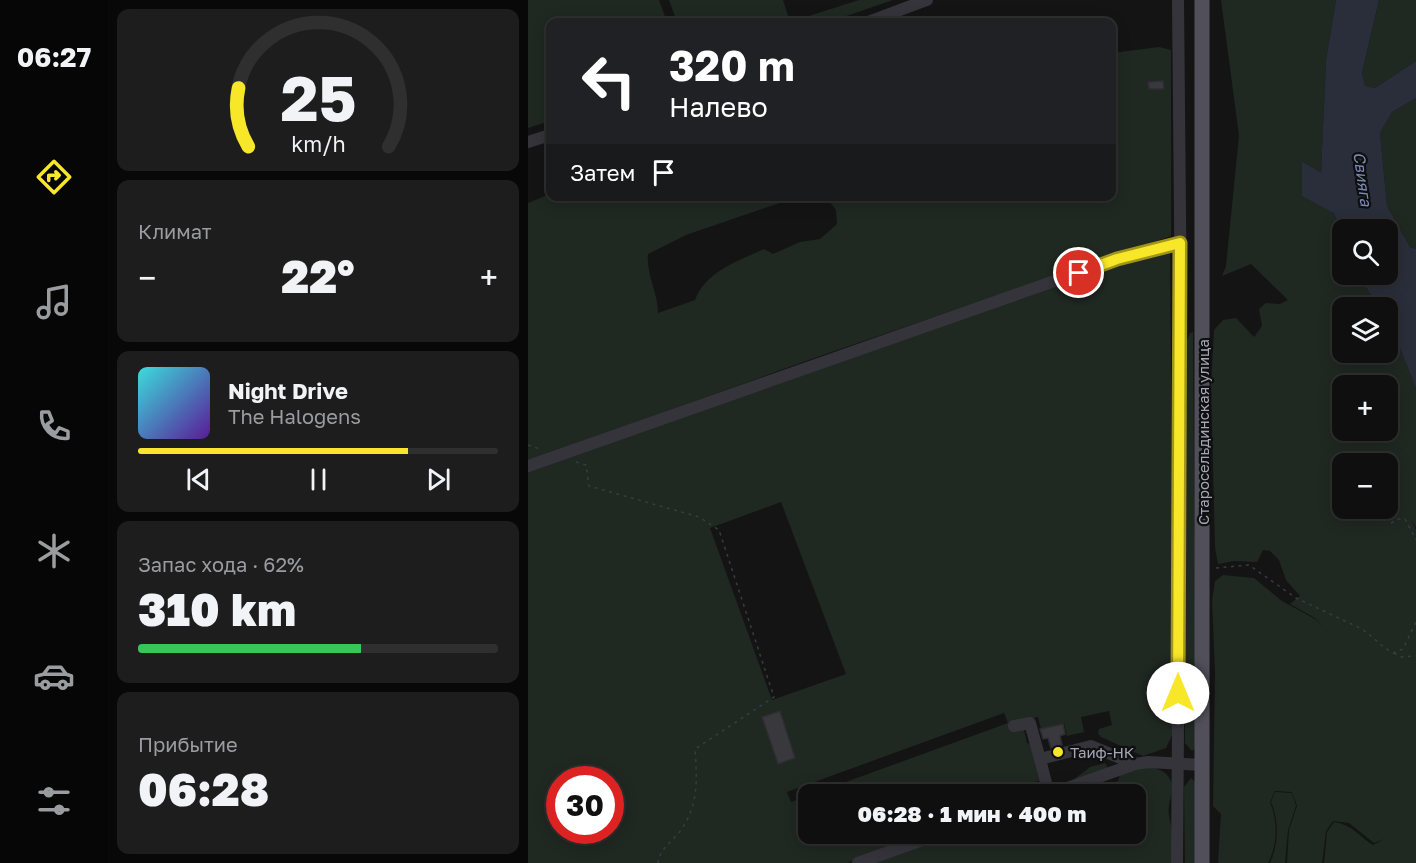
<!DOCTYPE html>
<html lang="ru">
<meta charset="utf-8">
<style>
body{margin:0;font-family:"Golos Text",sans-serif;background:#1d1d1e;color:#f1f3f6;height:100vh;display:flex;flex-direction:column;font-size:22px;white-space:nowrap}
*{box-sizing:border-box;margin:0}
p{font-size:20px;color:#9b9c9f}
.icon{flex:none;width:33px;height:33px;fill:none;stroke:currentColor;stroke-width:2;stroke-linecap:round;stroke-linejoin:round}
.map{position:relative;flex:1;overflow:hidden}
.details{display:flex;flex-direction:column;gap:9px;padding:9px;background:#080809;width:420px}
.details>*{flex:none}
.top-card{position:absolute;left:18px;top:18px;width:570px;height:183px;border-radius:12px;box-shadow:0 3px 15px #0003,0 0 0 2px #2f2f30;background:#202124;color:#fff;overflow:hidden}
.fabs{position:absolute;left:804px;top:219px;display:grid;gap:12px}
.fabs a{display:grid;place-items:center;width:66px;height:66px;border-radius:12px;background:#0f0f10;box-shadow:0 3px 15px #0003,0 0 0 2px #2f2f30;font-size:30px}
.speed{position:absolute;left:18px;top:766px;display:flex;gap:12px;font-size:30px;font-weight:700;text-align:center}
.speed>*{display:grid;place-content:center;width:78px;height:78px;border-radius:50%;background:#0f0f10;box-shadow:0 3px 15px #0003,0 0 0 2px #2f2f30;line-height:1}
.speed .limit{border:9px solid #d22;background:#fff;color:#111}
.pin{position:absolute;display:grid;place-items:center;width:51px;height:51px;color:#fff;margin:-26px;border:3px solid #fff;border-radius:50%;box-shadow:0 2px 6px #0007}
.me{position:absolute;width:66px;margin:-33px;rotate:0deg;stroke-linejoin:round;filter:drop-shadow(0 0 4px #0008)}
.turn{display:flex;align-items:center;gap:21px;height:126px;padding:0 24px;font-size:27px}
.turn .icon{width:78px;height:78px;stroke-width:2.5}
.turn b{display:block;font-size:42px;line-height:51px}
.then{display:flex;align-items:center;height:57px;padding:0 24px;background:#0003;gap:12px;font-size:22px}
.big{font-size:45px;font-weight:800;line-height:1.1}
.details .widget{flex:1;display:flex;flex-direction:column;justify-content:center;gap:9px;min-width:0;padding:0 21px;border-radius:12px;background:#1d1d1e}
.details .dial{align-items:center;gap:0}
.dial svg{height:156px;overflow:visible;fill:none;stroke:#2f2f30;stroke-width:7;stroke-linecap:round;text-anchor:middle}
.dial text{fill:#f1f3f6;stroke:none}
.song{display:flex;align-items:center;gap:18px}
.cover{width:72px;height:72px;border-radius:9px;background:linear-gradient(135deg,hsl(180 70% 55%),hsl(270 70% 35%))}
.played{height:6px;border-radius:3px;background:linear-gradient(90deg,#f8e629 75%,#2f2f30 75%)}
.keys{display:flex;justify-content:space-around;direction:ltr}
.heat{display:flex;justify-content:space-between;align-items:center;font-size:33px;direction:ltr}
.charge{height:9px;border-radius:4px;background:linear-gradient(90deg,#34c759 62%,#2f2f30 0)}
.trip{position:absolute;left:270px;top:784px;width:348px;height:60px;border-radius:12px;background:#0f0f10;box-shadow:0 3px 15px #0003,0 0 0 2px #2f2f30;font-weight:800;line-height:60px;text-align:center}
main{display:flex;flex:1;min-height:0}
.menu{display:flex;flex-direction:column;width:108px;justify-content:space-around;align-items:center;background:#060606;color:#9b9c9f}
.menu .icon{width:42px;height:42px}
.menu .current{color:#f8e629}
.menu b{font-size:27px;color:#f1f3f6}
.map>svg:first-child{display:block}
</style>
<main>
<nav class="menu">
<b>06:27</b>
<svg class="icon current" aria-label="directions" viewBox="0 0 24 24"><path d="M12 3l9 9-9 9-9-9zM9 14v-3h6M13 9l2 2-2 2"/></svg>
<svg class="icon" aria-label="music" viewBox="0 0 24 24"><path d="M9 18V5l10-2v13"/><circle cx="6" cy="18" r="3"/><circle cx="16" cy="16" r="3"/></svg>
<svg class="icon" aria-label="phone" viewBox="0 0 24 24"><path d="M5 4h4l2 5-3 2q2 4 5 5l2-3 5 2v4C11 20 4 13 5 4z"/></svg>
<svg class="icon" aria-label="climate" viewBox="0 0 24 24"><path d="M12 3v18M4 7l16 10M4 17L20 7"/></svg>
<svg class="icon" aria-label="car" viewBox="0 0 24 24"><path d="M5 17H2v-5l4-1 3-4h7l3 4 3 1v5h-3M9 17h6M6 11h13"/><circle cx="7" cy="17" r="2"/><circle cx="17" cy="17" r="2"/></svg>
<svg class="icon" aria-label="filters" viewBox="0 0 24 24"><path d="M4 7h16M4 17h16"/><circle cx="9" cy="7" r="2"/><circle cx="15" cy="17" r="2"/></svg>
</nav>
<section class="details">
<div class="widget dial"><svg viewBox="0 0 100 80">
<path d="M14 69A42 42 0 1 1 86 69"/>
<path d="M14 69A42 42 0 0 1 9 39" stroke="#f8e629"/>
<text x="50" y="56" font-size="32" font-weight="700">25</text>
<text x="50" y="72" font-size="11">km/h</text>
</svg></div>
<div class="widget"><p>Климат</p>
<div class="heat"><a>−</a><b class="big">22°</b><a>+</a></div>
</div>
<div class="widget">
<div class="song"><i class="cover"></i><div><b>Night Drive</b><p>The Halogens</p></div></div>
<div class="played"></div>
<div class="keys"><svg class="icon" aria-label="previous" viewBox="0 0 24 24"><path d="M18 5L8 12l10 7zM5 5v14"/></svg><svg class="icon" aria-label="pause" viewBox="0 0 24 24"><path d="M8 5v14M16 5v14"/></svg><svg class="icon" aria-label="next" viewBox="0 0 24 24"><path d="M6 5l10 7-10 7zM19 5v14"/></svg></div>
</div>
<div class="widget"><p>Запас хода · 62%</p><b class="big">310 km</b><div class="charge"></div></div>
<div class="widget"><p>Прибытие</p><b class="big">06:28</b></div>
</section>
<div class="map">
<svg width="888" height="863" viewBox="0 0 888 863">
<rect width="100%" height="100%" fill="#141415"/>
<g fill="#202822" fill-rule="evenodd">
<polygon points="0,0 131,0 139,22 22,22 22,121 0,128"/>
<polygon points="141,0 255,0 262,22 331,0 365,0 301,22 149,22"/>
<path d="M693,0H808L798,60L793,174L775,161L806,213L814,235V274L830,275L851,307L814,308V352H860V319L888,388V528L882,517L888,530V863H796L799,832L806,822C825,825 829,835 845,845L856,839L846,843L821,823L805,821L798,831L794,863H759L761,830L769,806L764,792L747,791L742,802C750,821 750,844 740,863H690L693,814L685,806L687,672L684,601L687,581L695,575L726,578L754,601L787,619L794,626L787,618L762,604L772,596L758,580L751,560L742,551L735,550L729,562L706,561L690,564L687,548L683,384L686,330L695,320L708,318L726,337L734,326L731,309L738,303L752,304L760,300L723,264L694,276L698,266L711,136ZM814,386H860V430H814ZM814,464H860V508H814Z"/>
<polygon points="851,0 888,0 888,61 847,88 837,86 834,73"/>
<path d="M631,47L643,50V236L292,356L0,461V203L22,194V196L269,197L158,235L120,254C118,274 130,293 130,313L167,300C178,271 210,261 236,249L245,254L272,242L292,239L309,224L308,210L298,197L584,196V53Z"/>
<polygon points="888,98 888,249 882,247 859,206 852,133 864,112"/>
<path d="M642,250L646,693L645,733L638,748L615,756L573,737L570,733L571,729L584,725L581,711L553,717L556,732L539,736L536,723L513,729L510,717L484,723L496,730L499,743L503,744L511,781L495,784L497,790L510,787L505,795H282L480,723L476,713L259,792L263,802L280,796V834H400L319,863H0V471L589,262ZM253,502L318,674L244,700L182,528ZM32,780H82V831H32Z"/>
<polygon points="665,332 668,748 664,751 657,743 657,363 658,343 662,333"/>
<polygon points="577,763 580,768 544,781 562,767"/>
<path d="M621,766C626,768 634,770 638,774C651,786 638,802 641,816C645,831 645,846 645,863H346L427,834H608V795H552L590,781L592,775Z"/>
<polygon points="663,778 668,783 668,863 657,863 656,787"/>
<path d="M747,792L764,793L768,806L760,830L757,863H742C751,844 751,820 743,802Z"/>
</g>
<polygon fill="#292e3a" points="808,0 851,0 834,73 837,86 847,88 888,61 888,98 864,112 852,133 859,206 882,247 888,249 888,388 860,319 860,308 851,307 830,275 860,274 860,230 814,230 814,235 806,213 774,196 774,161 793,173 798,60"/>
<g fill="#39383d" stroke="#2e2d31" stroke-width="1.5">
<polygon points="635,81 636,89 621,89 620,82"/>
<polygon points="252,711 267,758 250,764 234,717"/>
<polygon points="535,724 537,734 532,736 534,745 523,748 520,738 515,739 512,729"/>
</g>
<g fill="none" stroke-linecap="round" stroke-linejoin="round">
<g stroke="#3a3b42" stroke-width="1.5" stroke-dasharray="3 4.5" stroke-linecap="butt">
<polyline points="0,445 12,449"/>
<path d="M48,462L58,465L61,486L171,517L191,530L246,697L167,749C169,779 171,804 153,830C144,842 132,848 130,863"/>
<polyline points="863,523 870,519 877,519 888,540"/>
<path d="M688,568L721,565L768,598L832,628C844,635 852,646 865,653L875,649L888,622"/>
<polyline points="866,653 873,657 888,656"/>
</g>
<g stroke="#35343b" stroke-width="12">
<polyline points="340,22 399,0"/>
<polyline points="0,142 22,135"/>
<polyline points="0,466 589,259 652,243"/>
<polyline points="486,726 502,723 512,759"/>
<polyline points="520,795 607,764 620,762 675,765"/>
<polyline points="521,795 512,759 563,746 607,764"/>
<polyline points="330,863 411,834"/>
<polyline points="649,863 653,321 650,0"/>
</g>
<polyline stroke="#51505a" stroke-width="15" points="674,0 674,863"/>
</g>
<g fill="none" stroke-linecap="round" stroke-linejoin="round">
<g stroke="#a1961b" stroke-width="15">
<polyline id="route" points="551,273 589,259 652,243 650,693"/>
</g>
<use href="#route" stroke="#f8e629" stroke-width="10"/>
</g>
<circle fill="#f8e629" stroke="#0f0f10" stroke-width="2" cx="530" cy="752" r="6"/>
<g text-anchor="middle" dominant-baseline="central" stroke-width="4.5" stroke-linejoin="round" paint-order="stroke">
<g font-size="15" fill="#a5a6b6" stroke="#0f0f10">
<text transform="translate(675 432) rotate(-90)">Старосельдинская улица</text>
</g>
<g font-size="15" fill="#a5a6b6" stroke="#0f0f10" text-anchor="start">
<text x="542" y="752">Таиф-НК</text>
</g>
<g font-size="16" font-style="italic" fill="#7a8ab3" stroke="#0f0f10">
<text transform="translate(835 179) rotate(82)">Свияга</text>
</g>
</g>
</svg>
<div class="fabs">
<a><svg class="icon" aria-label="search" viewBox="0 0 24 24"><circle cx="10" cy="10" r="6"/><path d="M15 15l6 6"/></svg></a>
<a><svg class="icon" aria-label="layers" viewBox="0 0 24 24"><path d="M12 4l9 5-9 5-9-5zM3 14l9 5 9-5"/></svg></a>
<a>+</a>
<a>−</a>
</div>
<div class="speed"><div class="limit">30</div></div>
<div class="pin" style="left:551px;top:273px;background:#d93025"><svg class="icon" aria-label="arrive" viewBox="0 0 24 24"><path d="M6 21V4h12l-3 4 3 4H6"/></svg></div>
<svg class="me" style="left:650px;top:693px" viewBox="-20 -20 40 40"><circle r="19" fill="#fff"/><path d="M0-13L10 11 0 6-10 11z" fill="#f8e629"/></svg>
<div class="trip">06:28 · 1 мин · 400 m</div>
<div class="top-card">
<div class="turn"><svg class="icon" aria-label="left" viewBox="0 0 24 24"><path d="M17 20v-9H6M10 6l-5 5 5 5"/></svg><div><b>320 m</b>Налево</div></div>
<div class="then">Затем<svg class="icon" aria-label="arrive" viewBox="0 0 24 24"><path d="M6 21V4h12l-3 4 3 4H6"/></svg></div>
</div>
</div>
</main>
